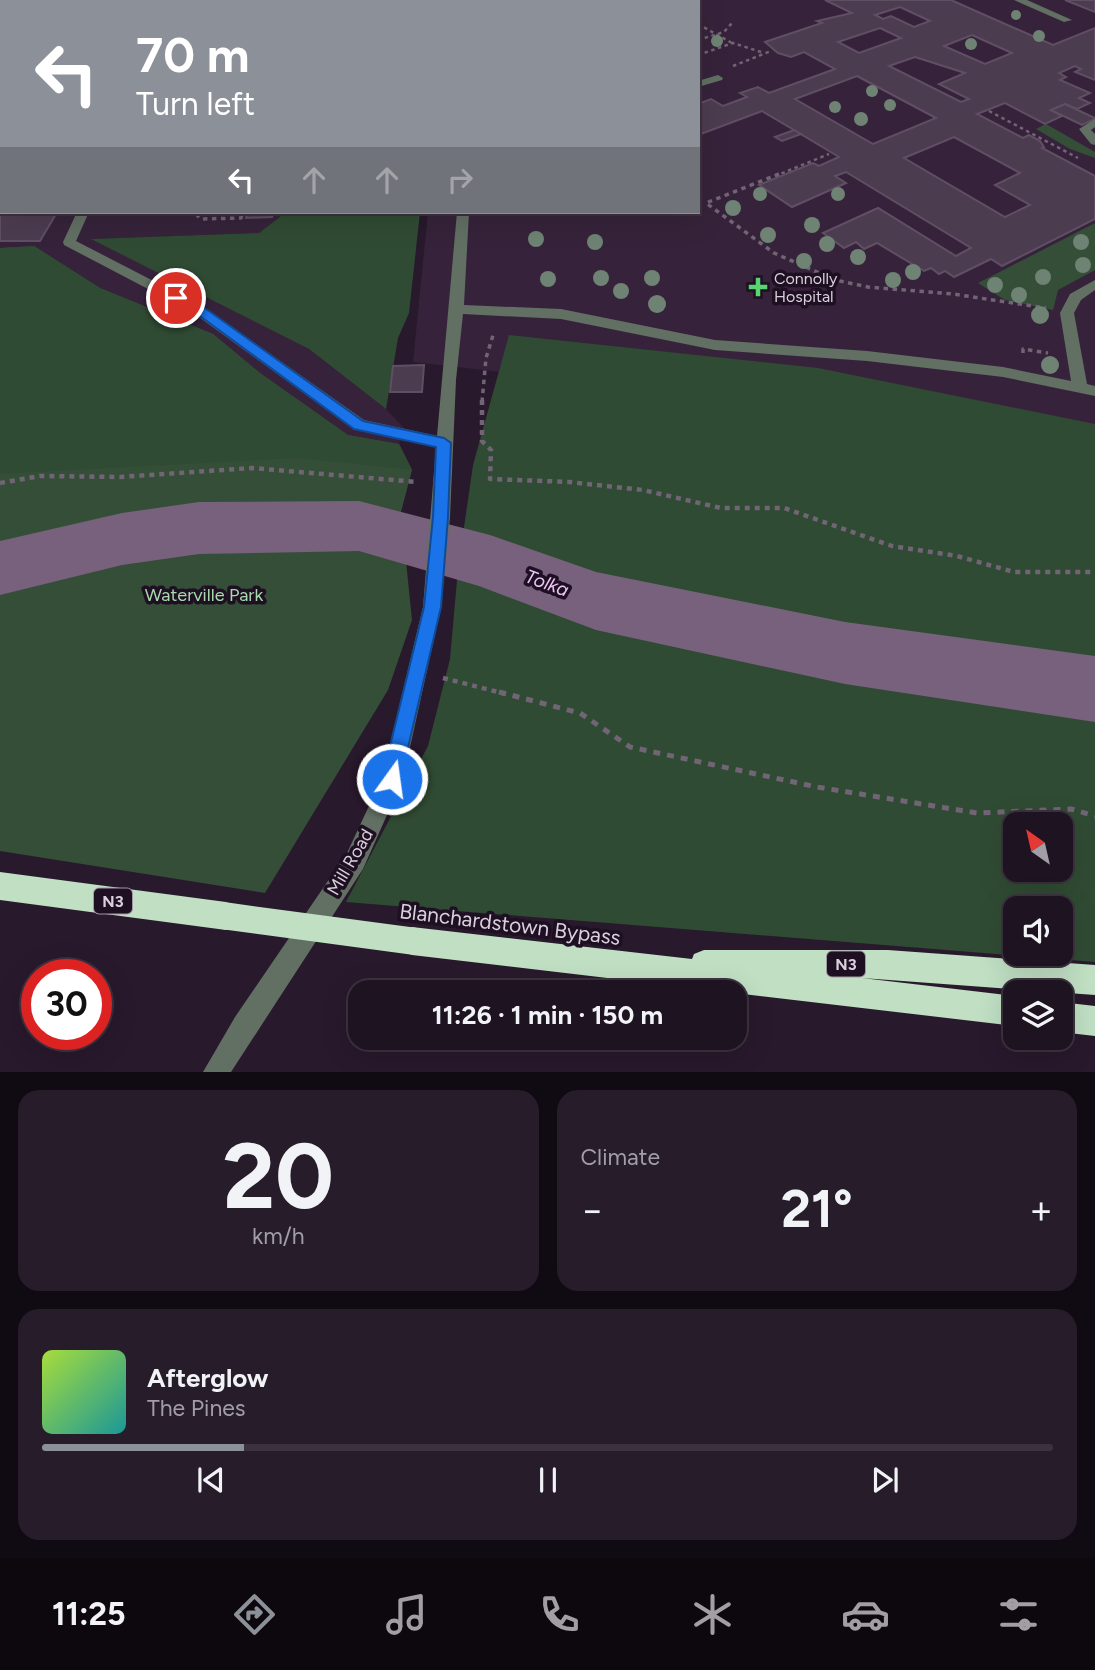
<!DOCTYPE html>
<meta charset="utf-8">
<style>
body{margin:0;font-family:Figtree,sans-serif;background:#261c2a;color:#f1f3f6;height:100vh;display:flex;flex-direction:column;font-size:26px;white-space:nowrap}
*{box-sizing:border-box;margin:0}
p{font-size:23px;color:#a19ea5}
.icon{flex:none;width:38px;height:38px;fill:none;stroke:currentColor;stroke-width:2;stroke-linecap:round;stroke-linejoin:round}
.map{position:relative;height:1072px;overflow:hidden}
.sheet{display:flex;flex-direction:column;gap:18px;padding:18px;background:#100a12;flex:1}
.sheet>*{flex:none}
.hud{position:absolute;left:0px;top:0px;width:700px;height:214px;box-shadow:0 7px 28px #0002,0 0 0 2px #3c323f;background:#8c9099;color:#fff;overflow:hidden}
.needle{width:46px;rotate:326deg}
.buttons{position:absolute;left:1003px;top:812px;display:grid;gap:14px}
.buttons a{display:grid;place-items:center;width:70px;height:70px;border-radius:14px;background:#1e1321;box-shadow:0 7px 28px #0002,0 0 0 2px #3c323f;font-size:35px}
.speed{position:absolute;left:21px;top:959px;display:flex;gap:14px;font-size:35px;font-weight:700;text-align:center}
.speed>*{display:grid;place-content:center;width:91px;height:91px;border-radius:50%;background:#1e1321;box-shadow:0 7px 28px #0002,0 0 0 2px #3c323f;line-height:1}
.speed .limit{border:10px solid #d22;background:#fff;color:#111}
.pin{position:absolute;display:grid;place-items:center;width:60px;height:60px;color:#fff;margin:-30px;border:4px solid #fff;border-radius:50%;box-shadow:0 2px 7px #0007}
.me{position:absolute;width:77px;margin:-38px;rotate:14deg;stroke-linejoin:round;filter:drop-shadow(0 0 5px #0008)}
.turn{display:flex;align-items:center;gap:24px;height:147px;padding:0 21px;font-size:32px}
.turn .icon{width:91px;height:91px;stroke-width:2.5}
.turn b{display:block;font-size:49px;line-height:60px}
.lanes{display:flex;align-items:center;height:66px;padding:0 21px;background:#0003;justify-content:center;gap:35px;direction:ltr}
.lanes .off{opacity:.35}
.big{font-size:52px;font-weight:700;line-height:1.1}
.sheet .tile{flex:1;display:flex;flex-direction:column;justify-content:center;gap:10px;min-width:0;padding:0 24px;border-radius:21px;background:#261c2a}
.sheet .dial{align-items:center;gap:0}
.dial b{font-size:91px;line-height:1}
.song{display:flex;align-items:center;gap:21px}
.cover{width:84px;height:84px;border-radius:10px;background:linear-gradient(135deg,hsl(80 70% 55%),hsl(180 70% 35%))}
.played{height:7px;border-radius:4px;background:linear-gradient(90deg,#8c9099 20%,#3c323f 20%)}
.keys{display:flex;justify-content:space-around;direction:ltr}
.heat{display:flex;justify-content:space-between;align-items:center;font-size:38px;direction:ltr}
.sheet .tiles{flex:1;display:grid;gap:18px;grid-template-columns:1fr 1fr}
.tile:last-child{grid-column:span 2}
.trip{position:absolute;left:348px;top:980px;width:399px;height:70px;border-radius:21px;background:#1e1321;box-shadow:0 7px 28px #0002,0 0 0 2px #3c323f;font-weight:700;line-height:70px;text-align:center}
.tab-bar{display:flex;height:112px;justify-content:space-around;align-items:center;background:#0c080d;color:#a19ea5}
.tab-bar .icon{width:49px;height:49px}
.tab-bar .current{color:#8c9099}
.tab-bar b{font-size:32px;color:#f1f3f6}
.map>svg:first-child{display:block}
</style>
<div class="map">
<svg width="1095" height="1072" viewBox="0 0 1095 1072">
<rect width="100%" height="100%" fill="#28192c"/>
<g fill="#36233b">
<polygon points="449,0 1095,0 1095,439 413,362 428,212 698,212 698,2"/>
<polygon points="0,111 2,212 286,212 259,233 93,239 309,349 386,409 403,427 399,444 348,435 260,373 213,334 100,288 34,246 0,248"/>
</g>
<g fill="#354e38">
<polygon points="1046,124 1095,152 1095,158 1070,149 1036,129"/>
<polygon points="1095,223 1095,270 1058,290 1053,310 1005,300 978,283"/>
<polygon points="34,246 100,288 213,334 260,373 348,435 399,444 412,470 401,512 412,620 388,690 265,893 0,851 0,248"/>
</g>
<g fill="#304b33" fill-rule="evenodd">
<polygon points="286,212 420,212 409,313 398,338 386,409 309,349 91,239 259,233"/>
<polygon points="34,246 100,288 213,334 260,373 348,435 399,444 412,470 297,458 0,474 0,248"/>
<path d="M509,335L818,368L1095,424V962L346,902L428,746L450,659L458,569L473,465ZM1015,824H1060V870H1015ZM1015,908H1060V954H1015Z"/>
</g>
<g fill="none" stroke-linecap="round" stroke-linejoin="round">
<polygon fill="#78617d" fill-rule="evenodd" points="359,501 490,535 596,572 845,622 1095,656 1095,722 845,684 596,630 479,586 359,551 199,554 122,565 0,595 0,541 122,513 199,502"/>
</g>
<g fill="#4c3c50" stroke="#604f64" stroke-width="2" fill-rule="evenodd">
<path d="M825,0H951L1053,45L1095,28V80L1075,72L1081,69L1075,66L1059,73L1066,77L1060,80L1090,93L1079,98L1090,103L1077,109L1065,104L1051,110L1062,116L1045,124L1005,103L977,114L1023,138L1029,135L1040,141L1044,147L1042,148L1095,176V219L1002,266L991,259L954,277L945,271L939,274L931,268L924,271L877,243L864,249L856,242L844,248L823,233L878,208L956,256L971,248L846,172L835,176L846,183L792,207L759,185L813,163L819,166L839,157L794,130L762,111L698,135V104L711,99L723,106L747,97L740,93L758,87L769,93L835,69L804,52L791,57L778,53L765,42L822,23L817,21L852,13ZM900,7L930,21L914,27L891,16L883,19L875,15ZM880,28L901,38L859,53L838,42ZM972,35L1012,53L985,64L944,46ZM915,57L965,73L939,84L969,99L961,102L889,66ZM857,76L936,118L873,144L795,99ZM954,137L1020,173L995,185L1030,205L1005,217L904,158Z"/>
<polygon points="1065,0 1095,0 1095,12"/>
<polygon points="1065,104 1095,118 1095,119 1082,125 1051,110"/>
<polygon points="794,130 801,134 782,141 775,137"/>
<polygon points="248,212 274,212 272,217 246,218"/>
<polygon points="0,214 56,214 40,241 0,241"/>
<polygon points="424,365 422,392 390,392 393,366"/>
</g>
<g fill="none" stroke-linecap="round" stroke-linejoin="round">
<g stroke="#716474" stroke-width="2.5" stroke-dasharray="3.5 3.5" stroke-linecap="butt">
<polyline points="633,0 639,2"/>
<polyline points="648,2 658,2"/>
<polyline points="698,24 732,43"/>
<polyline points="698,40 724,32 732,23"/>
<polyline points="698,55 733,43 764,53"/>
<polyline points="733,66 771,51"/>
<polyline points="989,111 1078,158"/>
<polyline points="775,176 829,154"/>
</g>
<g stroke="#716474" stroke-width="3.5" stroke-dasharray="4.5 4.5" stroke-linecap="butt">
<polyline points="779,174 706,203 774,253 835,280 868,287 953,294 1046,308"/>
<polyline points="196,214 201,219 241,218 243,212"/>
<polyline points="1023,353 1023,349 1048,353"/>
<polyline points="482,402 486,358 494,332"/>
</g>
<g stroke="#716474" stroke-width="4.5" stroke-dasharray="5 5" stroke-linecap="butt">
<polyline points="482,400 482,441 491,450 490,479 569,482 643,490 721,508 784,508 892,546 957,556 1014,572 1095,572"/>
<polyline points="0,483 40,476 120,477 252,468 417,482"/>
<polyline points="443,678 506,694"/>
</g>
<polyline stroke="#716474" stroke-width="5" stroke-dasharray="7 7" stroke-linecap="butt" points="499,692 580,713 630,747 817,787 977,813 1071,809 1095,816"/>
<g fill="#626f63" fill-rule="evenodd">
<rect x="464" y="0" width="10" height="2"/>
<polygon points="1014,0 1027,0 1072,20 1064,22"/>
<polygon points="718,75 723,78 722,80 698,87 698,81"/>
<polygon points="1095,119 1095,127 1091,130 1095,134 1095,145 1091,144 1079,129"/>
<rect x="0" y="204" width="2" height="8"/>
<polygon points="77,212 89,212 76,241 202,306 364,420 437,436 457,212 469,212 464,305 561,309 715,340 867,351 1003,367 1071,381 1060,313 1070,294 1095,280 1095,290 1081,300 1074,313 1087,384 1095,386 1095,396 1003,377 867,361 715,350 561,319 463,314 456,380 450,517 441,607 403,779 363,869 231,1072 203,1072 235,1017 347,853 382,778 423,607 436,447 353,429 192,312 64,245 63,242"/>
</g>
<g fill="#c0dfc3" fill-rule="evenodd">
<polygon points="0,872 226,902 236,906 240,916 236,926 226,930 0,900"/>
<polygon points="412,927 692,959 694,954 704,950 888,950 1095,965 1095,995 862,978 1015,996 1015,1026 412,955 402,951 398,941 402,931"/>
<polygon points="1060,1002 1095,1006 1095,1036 1060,1032"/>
</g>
<polyline stroke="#c0dfc3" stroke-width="27" points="226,916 412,941"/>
</g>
<g fill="#6e8373">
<circle cx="1016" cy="15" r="5"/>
<circle cx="1039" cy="36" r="6"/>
<circle cx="717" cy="41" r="6"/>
<circle cx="971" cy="44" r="6"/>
<circle cx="872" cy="91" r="6"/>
<circle cx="890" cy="105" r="6"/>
<circle cx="835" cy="107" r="6"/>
<circle cx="861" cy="119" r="7"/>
<circle cx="760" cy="194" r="7"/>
<circle cx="838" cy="194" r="7"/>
<circle cx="733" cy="208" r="8"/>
<circle cx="812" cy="225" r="8"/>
<circle cx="768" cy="235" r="8"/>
<circle cx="536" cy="239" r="8"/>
<circle cx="595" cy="242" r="8"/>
<circle cx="1081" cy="242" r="8"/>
<circle cx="827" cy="244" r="8"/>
<circle cx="858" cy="257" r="8"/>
<circle cx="804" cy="261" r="8"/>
<circle cx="1083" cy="265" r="8"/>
<circle cx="913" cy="272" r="8"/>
<circle cx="1043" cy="277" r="8"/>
<circle cx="601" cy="278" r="8"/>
<circle cx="652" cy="278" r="8"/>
<circle cx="548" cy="279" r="8"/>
<circle cx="893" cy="280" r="8"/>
<circle cx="995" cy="285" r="8"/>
<circle cx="621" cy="291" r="8"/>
<circle cx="1019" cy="295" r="8"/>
<circle cx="657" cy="304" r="9"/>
<circle cx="1040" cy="315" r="9"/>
<circle cx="1050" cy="365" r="9"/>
</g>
<polygon fill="#1a73e8" stroke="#114b97" stroke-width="2" points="176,294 202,306 363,421 444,438 451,443 448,517 441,607 399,786 392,789 385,786 382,779 424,607 433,517 436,447 354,429 193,311 172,300 170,298"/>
<path fill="#57d570" stroke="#1e1022" stroke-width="2.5" d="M754.5 276.5h7v7h7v7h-7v7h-7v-7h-7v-7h7z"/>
<g text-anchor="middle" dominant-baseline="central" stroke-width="7" stroke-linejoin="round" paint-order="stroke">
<g font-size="16" fill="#d9d0dc" stroke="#1e1022" text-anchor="start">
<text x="774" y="278">Connolly<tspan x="774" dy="18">Hospital</tspan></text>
</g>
<g fill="#1e1022" stroke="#a196a4" stroke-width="2">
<rect x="94" y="888.5" width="38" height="25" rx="5"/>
<rect x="827" y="951.5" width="38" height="25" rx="5"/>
</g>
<g font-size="16" font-weight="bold" fill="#d9d0dc">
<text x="113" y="901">N3</text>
<text x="846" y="964">N3</text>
</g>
<g font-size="18" fill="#a7d9ad" stroke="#1e1022">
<text x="204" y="595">Waterville Park</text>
</g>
<g font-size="18" fill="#d9d0dc" stroke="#1e1022">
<text transform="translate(350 862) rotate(-60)">Mill Road</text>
</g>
<g font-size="19" font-style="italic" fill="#eec6f8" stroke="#1e1022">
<text transform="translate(547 583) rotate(20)">Tolka</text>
</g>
<g font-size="21" fill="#d9d0dc" stroke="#1e1022">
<text transform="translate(510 924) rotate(7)">Blanchardstown Bypass</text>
</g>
</g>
</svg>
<div class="buttons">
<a><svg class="needle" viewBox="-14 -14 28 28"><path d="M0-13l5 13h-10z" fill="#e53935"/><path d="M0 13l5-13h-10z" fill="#a19ea5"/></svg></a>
<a><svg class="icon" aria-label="sound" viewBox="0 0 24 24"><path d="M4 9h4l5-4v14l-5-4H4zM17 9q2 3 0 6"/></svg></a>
<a><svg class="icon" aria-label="layers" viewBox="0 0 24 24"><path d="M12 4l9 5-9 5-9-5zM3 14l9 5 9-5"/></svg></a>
</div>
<div class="speed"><div class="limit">30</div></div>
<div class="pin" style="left:176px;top:298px;background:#d93025"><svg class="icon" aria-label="arrive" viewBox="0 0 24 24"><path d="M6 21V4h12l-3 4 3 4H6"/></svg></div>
<svg class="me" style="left:392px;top:779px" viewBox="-20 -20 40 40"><circle r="17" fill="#1a73e8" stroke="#fff" stroke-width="3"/><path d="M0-11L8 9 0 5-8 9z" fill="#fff"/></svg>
<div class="trip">11:26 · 1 min · 150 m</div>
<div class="hud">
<div class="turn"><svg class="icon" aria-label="left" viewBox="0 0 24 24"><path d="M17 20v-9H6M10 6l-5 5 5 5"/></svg><div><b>70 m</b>Turn left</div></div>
<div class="lanes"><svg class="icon" aria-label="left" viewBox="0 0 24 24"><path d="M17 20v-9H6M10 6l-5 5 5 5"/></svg><svg class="icon off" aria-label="ahead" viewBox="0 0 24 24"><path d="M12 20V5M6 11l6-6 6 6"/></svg><svg class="icon off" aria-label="ahead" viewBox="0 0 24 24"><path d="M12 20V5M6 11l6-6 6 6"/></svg><svg class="icon off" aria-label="right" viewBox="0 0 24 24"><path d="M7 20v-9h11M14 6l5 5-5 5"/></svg></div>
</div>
</div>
<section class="sheet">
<div class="tiles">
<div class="tile dial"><b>20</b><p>km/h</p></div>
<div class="tile"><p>Climate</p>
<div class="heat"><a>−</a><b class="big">21°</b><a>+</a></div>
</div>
<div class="tile">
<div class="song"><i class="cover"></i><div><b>Afterglow</b><p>The Pines</p></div></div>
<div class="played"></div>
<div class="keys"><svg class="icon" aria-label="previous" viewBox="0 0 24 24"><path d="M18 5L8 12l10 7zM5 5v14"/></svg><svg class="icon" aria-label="pause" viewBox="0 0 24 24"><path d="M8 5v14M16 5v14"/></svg><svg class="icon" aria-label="next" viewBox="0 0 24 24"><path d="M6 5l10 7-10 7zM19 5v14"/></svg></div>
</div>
</div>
</section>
<nav class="tab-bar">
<b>11:25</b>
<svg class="icon current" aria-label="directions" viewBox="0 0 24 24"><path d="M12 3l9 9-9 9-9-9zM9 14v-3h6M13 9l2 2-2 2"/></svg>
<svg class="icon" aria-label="music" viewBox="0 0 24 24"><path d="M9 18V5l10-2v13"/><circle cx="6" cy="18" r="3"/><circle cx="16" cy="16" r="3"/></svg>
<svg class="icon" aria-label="phone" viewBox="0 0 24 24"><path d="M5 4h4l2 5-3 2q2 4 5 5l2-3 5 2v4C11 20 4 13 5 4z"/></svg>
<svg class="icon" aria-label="climate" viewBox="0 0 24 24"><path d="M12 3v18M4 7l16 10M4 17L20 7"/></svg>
<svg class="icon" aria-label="car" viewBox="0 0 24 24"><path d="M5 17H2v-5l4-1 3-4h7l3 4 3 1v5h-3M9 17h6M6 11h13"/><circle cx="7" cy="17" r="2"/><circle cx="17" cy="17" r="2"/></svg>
<svg class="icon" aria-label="filters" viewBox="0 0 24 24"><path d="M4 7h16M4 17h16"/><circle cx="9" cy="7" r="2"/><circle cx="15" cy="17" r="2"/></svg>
</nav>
